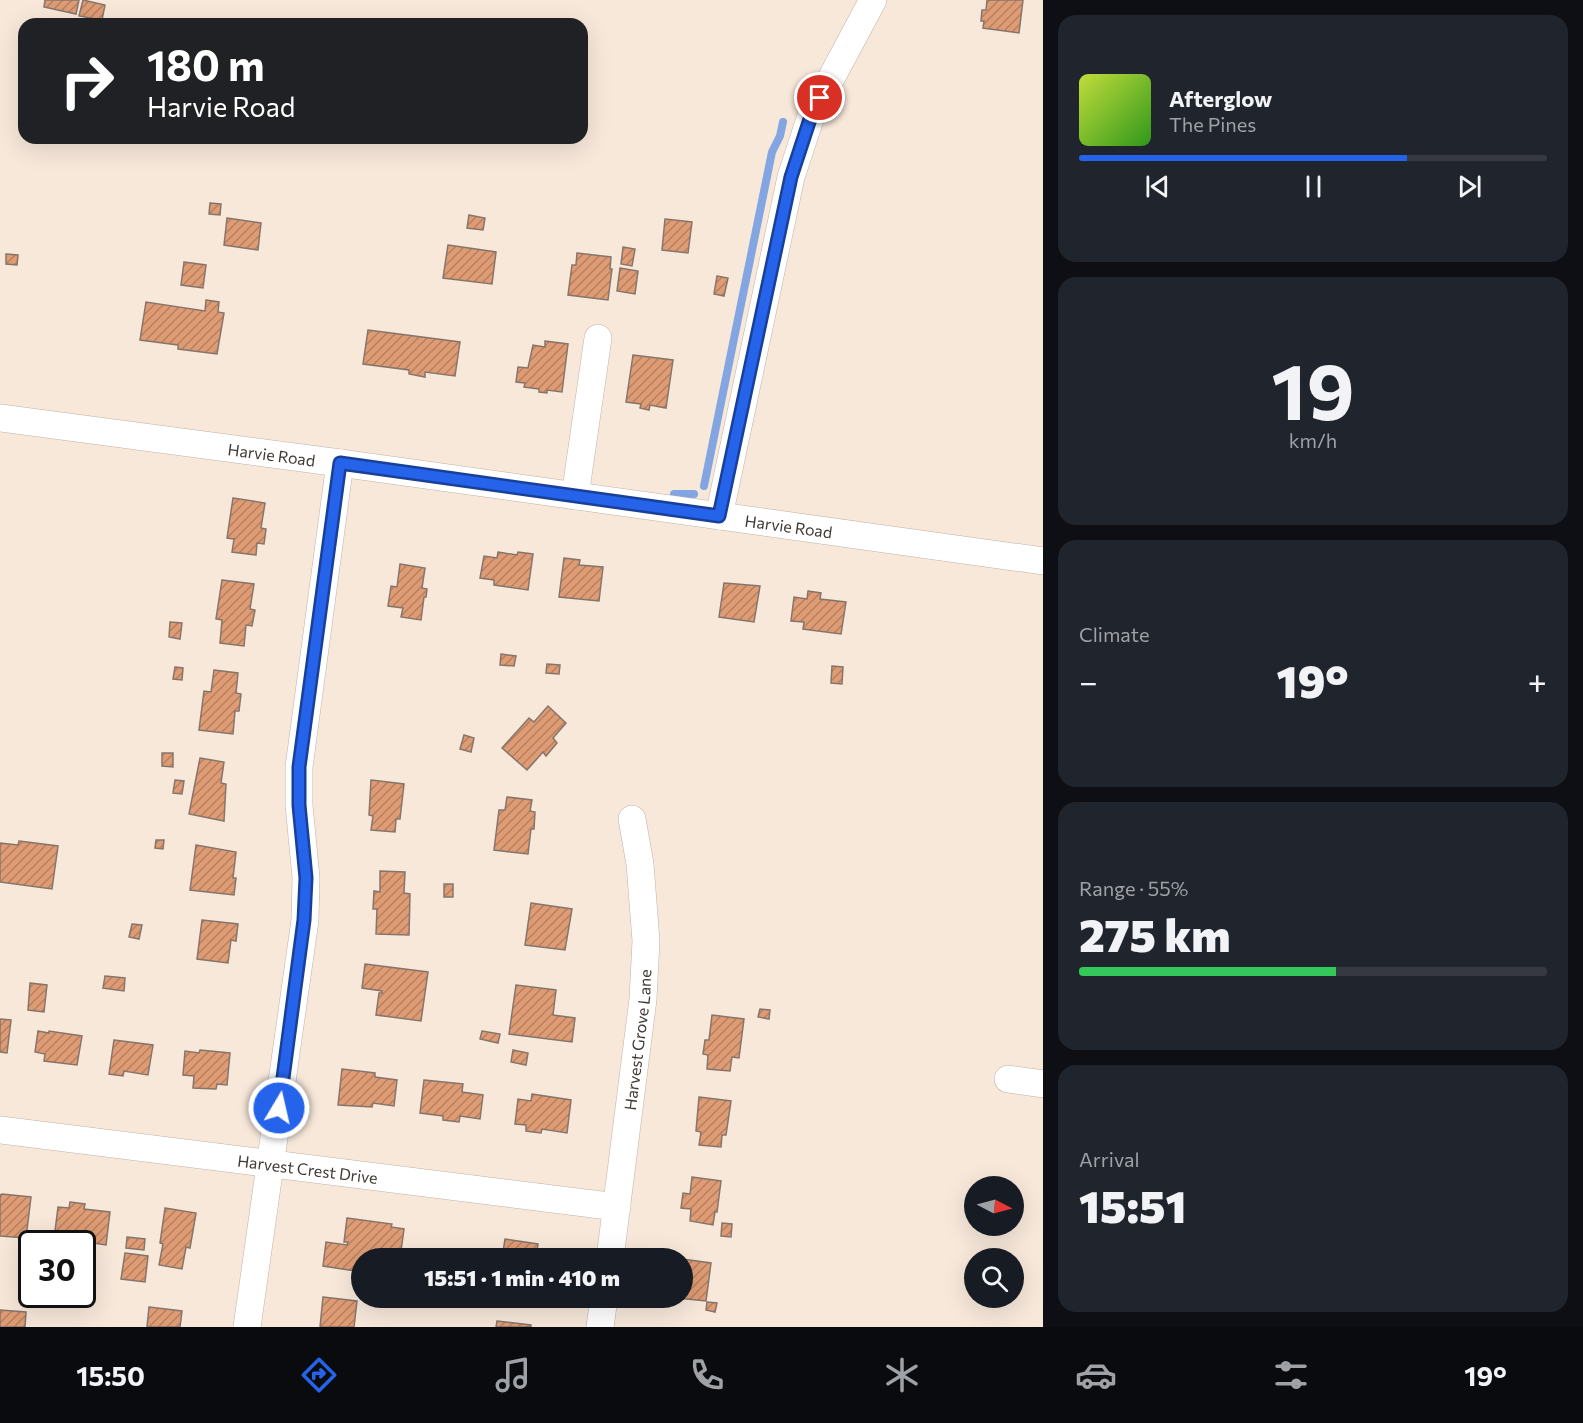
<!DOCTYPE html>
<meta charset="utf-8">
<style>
body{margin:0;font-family:Commissioner,sans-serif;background:#20242c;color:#f1f3f6;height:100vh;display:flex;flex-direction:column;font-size:22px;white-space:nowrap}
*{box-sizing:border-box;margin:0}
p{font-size:20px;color:#9ea1a6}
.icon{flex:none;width:33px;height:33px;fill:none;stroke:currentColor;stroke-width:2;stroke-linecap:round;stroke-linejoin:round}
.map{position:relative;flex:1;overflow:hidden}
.details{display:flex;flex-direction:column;gap:15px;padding:15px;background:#0d0f14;width:540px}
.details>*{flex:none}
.top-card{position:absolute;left:18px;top:18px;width:570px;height:126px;border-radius:18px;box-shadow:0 6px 24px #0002;background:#202124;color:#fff;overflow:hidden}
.needle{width:39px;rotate:96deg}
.fabs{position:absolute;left:964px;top:1176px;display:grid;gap:12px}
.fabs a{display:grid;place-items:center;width:60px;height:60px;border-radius:50%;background:#171b24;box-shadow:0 6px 24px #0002;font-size:30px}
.speed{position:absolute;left:18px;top:1230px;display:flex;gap:12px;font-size:30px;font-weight:700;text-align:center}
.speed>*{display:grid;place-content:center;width:78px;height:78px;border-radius:50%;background:#171b24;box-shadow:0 6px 24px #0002;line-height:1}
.speed .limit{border:3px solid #111;border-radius:9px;background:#fff;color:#111}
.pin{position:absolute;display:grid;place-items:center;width:51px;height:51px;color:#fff;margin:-26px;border:3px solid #fff;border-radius:50%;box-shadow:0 2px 6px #0007}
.me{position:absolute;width:66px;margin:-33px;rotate:9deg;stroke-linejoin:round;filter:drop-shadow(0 0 4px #0008)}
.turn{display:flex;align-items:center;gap:21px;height:126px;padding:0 30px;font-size:27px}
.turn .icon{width:78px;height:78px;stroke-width:2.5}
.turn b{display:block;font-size:42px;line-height:51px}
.big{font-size:45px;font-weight:800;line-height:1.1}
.details .tile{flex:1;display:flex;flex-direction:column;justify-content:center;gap:9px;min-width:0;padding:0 21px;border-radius:18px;background:#20242c}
.details .dial{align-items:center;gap:0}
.dial b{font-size:78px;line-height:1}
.song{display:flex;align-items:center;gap:18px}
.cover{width:72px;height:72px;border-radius:9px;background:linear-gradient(135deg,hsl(70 70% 55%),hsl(110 70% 35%))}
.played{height:6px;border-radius:3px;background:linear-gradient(90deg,#2563eb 70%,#363941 70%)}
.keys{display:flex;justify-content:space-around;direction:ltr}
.heat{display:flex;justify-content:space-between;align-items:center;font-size:33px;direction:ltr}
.charge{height:9px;border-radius:4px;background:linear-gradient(90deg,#34c759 55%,#363941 0)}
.trip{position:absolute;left:351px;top:1248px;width:342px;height:60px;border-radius:30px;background:#171b24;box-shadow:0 6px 24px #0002;font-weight:800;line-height:60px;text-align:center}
.menu{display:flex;height:96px;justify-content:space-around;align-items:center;background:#090b0e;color:#9ea1a6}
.menu .icon{width:42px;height:42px}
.menu .on{color:#2563eb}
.menu b{font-size:27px;color:#f1f3f6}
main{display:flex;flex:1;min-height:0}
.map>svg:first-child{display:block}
</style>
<main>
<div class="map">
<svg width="1043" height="1327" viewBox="0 0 1043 1327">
<defs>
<pattern id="building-hatch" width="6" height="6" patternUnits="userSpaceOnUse" patternTransform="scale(1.5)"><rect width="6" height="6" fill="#df9c74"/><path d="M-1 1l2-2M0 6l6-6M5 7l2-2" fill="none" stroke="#b68060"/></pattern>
</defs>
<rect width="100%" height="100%" fill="#f7e8da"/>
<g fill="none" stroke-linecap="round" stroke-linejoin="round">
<g stroke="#83a5e2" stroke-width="8">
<polyline points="704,486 772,152 780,136 783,122"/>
<polyline points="674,494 694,494"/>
</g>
</g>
<g fill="url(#building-hatch)" stroke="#86756c" stroke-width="1.5">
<polygon points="45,0 79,0 76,14 44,7"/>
<polygon points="83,0 105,5 102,20 79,16"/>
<polygon points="987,0 1023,0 1019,33 983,28 984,21 981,21 982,10 986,10"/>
<polygon points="210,203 221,204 220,215 209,214"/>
<polygon points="469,215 485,218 483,230 467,228"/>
<polygon points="227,218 261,223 258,250 224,245"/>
<polygon points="665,219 692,222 688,253 662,250"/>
<polygon points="448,245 496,252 492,284 443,278"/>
<polygon points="623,247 635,249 632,266 621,264"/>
<polygon points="577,253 611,257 610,269 612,269 608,300 568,295 572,265 576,265"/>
<polygon points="6,254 18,255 17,265 6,264"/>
<polygon points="184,262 206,265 203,288 181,285"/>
<polygon points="620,268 638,271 635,294 617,291"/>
<polygon points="717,276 728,278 724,296 714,294"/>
<polygon points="206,300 219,302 218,312 224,313 217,354 178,349 178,345 140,340 146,302 205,311"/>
<polygon points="368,330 460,342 455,376 425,372 425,377 409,374 409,370 363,364"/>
<polygon points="545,341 568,344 562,392 547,390 547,393 539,392 539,389 524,387 525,383 516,382 518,367 528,368 533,345 545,347"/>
<polygon points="633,355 673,360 666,408 650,405 649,410 640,408 641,404 626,402"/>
<polygon points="233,498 265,503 261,528 266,529 264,544 257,543 256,555 232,552 234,539 227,538"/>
<polygon points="498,552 517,555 518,552 533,554 528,590 494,585 494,580 480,578 484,556 497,558"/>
<polygon points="564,558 580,560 579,565 603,567 599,601 559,597"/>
<polygon points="400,564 425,568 422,588 427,589 426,597 424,597 421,620 401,617 403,608 388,606 391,586 397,587"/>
<polygon points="222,580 254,584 250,609 255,610 252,626 246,625 244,646 220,643 222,620 216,619"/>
<polygon points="724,583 760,586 754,622 719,617"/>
<polygon points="808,591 821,593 820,599 846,602 841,634 803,629 804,622 791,621 794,597 807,599"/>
<polygon points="170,622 182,623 180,639 169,637"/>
<polygon points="501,654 516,656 514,666 500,665"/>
<polygon points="547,664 560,665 559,674 546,673"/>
<polygon points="832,666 843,667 842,684 831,683"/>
<polygon points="175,667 183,668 182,680 173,679"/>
<polygon points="214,670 238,673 236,693 241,694 239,711 235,711 233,734 199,730 204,691 211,692"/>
<polygon points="548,706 566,723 553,738 557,743 546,756 543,752 527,770 502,748 529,718 534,722"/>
<polygon points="464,735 474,738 471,752 460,749"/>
<polygon points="162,753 173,753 173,767 162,766"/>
<polygon points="200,758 224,762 221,783 226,784 224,821 189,814"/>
<polygon points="175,780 184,781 182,794 173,793"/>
<polygon points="371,780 404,784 400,819 396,819 395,832 371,830 373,816 369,815"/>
<polygon points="507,797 532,800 530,811 535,812 534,829 531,829 528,854 494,850 499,810 505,810"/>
<polygon points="156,840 164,840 163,849 155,848"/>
<polygon points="19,841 58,846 52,889 0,882 0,843 18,845"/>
<polygon points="196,845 236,852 233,878 236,878 234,895 190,890"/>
<polygon points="380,871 405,872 404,893 410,894 409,935 376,934 377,909 373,909 374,891 380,892"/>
<rect x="444" y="884" width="9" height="13"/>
<polygon points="531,903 572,909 565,950 525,945"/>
<polygon points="202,920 238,924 236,941 231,940 228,963 197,959"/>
<polygon points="132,924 142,925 139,939 129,937"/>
<polygon points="365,964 428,972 421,1021 376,1015 379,993 382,993 382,991 362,988"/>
<polygon points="105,976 125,978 124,991 103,988"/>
<polygon points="30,983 47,985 44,1012 28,1010"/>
<polygon points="516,985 556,990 553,1015 575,1018 572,1042 509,1034"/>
<polygon points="760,1009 770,1010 769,1019 758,1017"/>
<polygon points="712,1015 744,1019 739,1058 732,1057 730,1071 707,1069 708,1055 703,1054 705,1040 709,1040"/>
<polygon points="0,1019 11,1020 7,1053 0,1052"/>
<polygon points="38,1031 49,1033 49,1031 82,1036 77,1065 44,1061 45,1054 35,1052"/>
<polygon points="482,1031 500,1034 498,1043 480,1039"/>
<polygon points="114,1040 153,1045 148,1075 124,1071 123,1076 109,1074"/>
<polygon points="200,1050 230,1053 227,1085 217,1084 216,1089 193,1088 194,1076 183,1075 185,1051 199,1053"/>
<polygon points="513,1050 528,1053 526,1065 511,1062"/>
<polygon points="342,1069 375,1073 375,1077 397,1080 394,1106 373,1103 372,1107 338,1105"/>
<polygon points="424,1080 463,1084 462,1092 483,1095 480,1119 460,1116 459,1122 443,1120 443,1116 420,1113"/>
<polygon points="532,1094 571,1100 567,1133 542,1129 541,1133 526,1131 526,1125 515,1124 518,1099 531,1101"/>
<polygon points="699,1097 731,1101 726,1135 722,1135 721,1147 699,1145 701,1132 696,1131"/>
<polygon points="692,1177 721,1181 717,1212 715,1212 713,1225 690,1221 691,1209 681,1208 683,1193 690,1194"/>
<polygon points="2,1194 31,1197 26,1238 0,1236 0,1195"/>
<polygon points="70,1202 85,1204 84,1209 110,1212 106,1245 67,1239 68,1233 55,1231 58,1207 69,1208"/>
<polygon points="165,1208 196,1213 190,1248 186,1247 182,1269 159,1265 163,1244 160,1243"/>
<polygon points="347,1218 392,1224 391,1227 404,1229 400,1258 362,1258 362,1272 323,1266 326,1242 347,1245 348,1242 344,1242"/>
<polygon points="722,1223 732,1224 731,1237 721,1236"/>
<polygon points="127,1237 145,1239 144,1250 126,1248"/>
<polygon points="505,1239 538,1244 536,1258 502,1258"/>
<polygon points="125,1253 148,1256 145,1282 121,1279"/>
<polygon points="682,1259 711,1263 706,1301 677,1298 682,1298"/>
<polygon points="323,1297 357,1301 354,1327 320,1327"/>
<polygon points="707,1302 717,1303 715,1312 706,1310"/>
<polygon points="149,1307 182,1311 180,1327 147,1327"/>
<polygon points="0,1310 26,1312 25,1327 0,1327"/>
<polygon points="497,1321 531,1325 531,1327 496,1327"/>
</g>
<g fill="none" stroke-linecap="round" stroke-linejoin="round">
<g stroke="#c1b2a5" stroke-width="28">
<g id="minor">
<path id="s1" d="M0,418L340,463L1043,561"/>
<polyline points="575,496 598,338"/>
<polyline points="719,516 791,177 811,116 873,0"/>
<polyline points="1008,1079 1043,1084"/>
<path id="s2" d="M0,1130L617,1207"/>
<path id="s3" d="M610,1258L643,999L646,941L640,864L632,819"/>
<polyline points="247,1327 305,920 306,878 299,805 299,767 340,463"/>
<polyline points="600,1327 604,1298"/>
</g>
</g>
<use href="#minor" stroke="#fff" stroke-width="27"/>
</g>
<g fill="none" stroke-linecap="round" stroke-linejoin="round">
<g stroke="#184099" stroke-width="15">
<polyline id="route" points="279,1108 304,920 306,878 299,805 299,767 340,463 719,516 791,177 811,116 820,98"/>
</g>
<use href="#route" stroke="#2563eb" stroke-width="10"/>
</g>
<g text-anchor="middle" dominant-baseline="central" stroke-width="4.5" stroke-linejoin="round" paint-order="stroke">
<g font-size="16" fill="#3f3934" stroke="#f7e8da">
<text stroke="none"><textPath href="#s1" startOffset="274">Harvie Road</textPath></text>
<text stroke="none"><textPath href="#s1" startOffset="796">Harvie Road</textPath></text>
<text stroke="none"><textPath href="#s3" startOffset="220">Harvest Grove Lane</textPath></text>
<text stroke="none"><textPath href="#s2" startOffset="310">Harvest Crest Drive</textPath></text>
</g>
</g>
</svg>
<div class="fabs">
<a><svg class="needle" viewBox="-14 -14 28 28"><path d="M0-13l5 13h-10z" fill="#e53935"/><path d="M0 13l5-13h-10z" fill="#9ea1a6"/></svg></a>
<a><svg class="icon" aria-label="search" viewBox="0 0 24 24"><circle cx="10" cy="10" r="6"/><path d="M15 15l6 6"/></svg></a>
</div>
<div class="speed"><div class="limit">30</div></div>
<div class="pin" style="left:820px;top:98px;background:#d93025"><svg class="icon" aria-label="arrive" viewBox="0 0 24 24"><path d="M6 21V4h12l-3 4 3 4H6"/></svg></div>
<svg class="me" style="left:279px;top:1108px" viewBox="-20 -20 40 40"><circle r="17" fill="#2563eb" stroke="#fff" stroke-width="3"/><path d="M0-11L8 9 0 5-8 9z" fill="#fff"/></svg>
<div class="trip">15:51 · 1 min · 410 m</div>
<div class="top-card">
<div class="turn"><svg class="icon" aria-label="right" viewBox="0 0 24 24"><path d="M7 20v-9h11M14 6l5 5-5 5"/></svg><div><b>180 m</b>Harvie Road</div></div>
</div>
</div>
<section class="details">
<div class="tile">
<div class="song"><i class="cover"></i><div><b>Afterglow</b><p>The Pines</p></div></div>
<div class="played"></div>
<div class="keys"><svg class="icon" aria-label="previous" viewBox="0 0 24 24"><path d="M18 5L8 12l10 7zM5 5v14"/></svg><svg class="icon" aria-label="pause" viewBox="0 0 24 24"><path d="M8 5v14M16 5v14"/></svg><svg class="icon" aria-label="next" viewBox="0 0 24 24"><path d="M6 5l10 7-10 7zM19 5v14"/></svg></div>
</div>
<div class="tile dial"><b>19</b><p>km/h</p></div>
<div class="tile"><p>Climate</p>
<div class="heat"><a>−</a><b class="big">19°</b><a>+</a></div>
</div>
<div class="tile"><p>Range · 55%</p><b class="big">275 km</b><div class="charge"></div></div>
<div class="tile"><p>Arrival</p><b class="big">15:51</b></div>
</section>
</main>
<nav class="menu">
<b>15:50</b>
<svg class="icon on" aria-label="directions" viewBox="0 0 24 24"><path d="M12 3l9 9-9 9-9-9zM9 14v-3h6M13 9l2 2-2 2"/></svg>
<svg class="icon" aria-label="music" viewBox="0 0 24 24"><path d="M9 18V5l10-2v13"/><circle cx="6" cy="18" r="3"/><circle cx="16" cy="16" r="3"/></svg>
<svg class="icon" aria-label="phone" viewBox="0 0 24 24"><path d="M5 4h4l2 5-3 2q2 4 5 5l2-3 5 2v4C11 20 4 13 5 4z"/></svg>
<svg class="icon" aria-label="climate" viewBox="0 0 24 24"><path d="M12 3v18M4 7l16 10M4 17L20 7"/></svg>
<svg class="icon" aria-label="car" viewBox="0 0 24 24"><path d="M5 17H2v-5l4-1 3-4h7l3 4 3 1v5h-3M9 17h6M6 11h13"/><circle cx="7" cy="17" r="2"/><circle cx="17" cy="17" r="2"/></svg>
<svg class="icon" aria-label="filters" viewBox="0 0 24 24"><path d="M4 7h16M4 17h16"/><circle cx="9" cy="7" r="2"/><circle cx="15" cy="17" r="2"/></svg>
<b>19°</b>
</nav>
